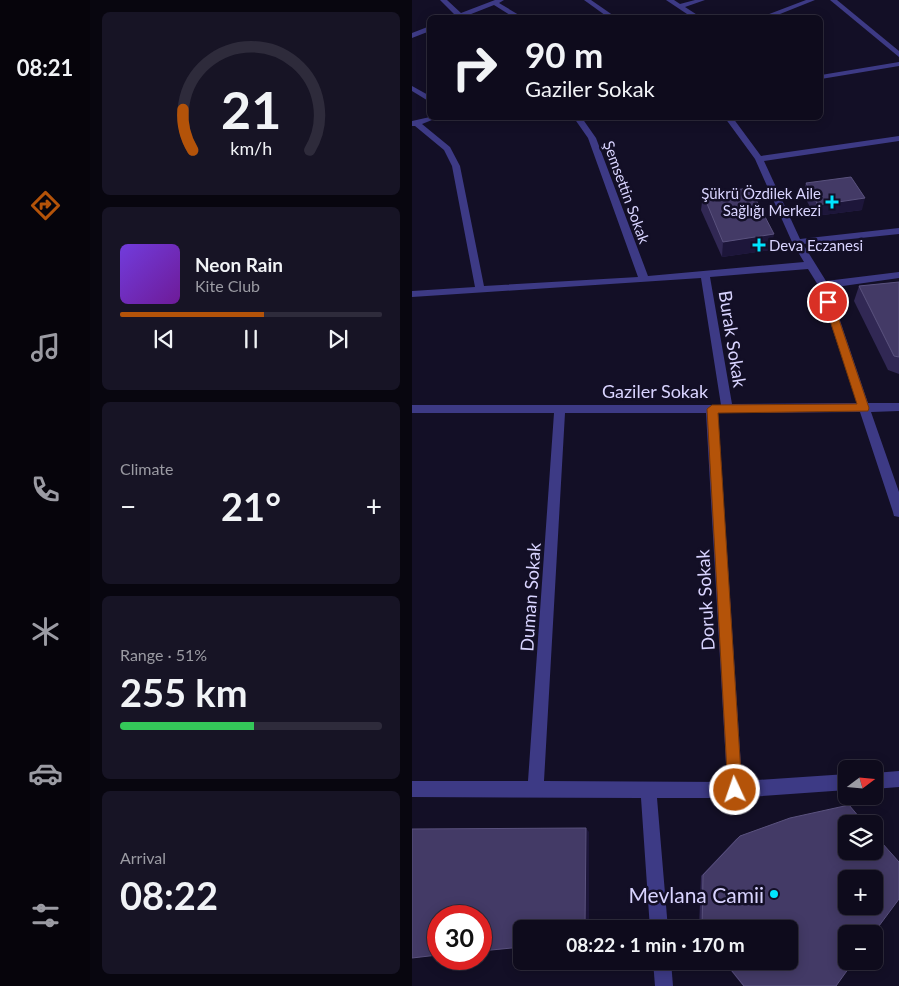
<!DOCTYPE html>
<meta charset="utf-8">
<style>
body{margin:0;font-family:Lato,sans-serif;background:#171425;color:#f1f3f6;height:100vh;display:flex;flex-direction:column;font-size:19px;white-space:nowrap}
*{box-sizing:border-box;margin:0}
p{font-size:16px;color:#9b9ba3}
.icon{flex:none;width:28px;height:28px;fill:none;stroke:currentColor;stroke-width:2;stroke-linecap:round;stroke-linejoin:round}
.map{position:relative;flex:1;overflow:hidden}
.side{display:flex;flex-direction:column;gap:12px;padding:12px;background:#08060f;width:322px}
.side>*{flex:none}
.banner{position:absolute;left:15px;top:15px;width:396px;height:105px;border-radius:8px;box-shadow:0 2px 12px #0003,0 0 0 1px #2e2b3b;background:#0e0b1c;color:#f1f3f6;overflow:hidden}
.needle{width:32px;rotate:74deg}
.buttons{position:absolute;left:426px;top:760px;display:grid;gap:10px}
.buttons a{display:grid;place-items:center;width:45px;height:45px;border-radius:8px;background:#0e0b1c;box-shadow:0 2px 12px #0003,0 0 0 1px #2e2b3b;font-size:25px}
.speed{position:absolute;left:15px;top:905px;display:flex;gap:10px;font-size:25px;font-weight:700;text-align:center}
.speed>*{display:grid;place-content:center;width:65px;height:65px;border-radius:50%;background:#0e0b1c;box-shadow:0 2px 12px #0003,0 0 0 1px #2e2b3b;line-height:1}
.speed .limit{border:8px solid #d22;background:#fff;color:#111}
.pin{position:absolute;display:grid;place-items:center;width:42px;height:42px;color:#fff;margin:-21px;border:2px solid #fff;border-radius:50%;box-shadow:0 1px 5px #0007}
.me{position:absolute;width:55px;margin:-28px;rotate:357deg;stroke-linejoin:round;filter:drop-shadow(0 0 4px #0008)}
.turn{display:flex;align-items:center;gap:18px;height:105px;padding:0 15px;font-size:22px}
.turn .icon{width:65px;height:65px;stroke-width:2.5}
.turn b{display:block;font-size:35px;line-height:42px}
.big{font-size:38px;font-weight:700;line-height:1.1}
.side .card{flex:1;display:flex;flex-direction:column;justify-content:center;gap:8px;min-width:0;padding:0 18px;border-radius:8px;background:#171425}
.side .dial{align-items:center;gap:0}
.dial svg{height:130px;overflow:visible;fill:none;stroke:#2e2b3b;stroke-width:7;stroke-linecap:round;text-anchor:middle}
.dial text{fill:#f1f3f6;stroke:none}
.song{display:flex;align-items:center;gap:15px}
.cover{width:60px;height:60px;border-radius:8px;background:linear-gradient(135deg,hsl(260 70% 55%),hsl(280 70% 35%))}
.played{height:5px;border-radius:2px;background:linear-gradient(90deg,#b45309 55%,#2e2b3b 55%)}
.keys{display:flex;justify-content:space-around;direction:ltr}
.heat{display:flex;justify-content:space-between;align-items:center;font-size:28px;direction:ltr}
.charge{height:8px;border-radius:4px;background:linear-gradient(90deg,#34c759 51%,#2e2b3b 0)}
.trip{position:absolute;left:101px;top:920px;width:285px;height:50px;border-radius:8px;background:#0e0b1c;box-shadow:0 2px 12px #0003,0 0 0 1px #2e2b3b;font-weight:700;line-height:50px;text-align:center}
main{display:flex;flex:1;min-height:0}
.tab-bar{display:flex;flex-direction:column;width:90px;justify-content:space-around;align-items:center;background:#06040b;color:#9b9ba3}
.tab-bar .icon{width:35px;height:35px}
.tab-bar .selected{color:#b45309}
.tab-bar b{font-size:22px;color:#f1f3f6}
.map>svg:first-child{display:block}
</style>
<main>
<nav class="tab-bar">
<b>08:21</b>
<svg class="icon selected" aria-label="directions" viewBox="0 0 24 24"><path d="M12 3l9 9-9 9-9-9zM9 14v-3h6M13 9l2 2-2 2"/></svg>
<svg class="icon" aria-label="music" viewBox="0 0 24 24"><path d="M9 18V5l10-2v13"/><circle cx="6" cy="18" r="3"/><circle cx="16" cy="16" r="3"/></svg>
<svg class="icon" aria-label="phone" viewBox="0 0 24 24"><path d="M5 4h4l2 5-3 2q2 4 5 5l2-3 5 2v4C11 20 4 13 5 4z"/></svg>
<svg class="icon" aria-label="climate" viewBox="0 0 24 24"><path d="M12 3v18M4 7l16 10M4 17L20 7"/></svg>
<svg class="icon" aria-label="car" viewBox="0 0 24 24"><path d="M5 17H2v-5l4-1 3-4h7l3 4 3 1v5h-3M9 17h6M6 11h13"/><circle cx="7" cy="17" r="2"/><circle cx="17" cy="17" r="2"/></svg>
<svg class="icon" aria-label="filters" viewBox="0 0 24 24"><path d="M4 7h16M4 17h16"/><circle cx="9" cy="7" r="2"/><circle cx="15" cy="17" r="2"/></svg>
</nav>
<section class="side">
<div class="card dial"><svg viewBox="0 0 100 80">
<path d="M14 69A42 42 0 1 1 86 69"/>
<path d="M14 69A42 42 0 0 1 8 44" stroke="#b45309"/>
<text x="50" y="56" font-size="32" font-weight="700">21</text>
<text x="50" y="72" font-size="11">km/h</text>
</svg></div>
<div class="card">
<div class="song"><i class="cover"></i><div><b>Neon Rain</b><p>Kite Club</p></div></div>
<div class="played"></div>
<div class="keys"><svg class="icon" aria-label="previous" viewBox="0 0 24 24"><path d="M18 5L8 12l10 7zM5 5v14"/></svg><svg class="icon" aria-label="pause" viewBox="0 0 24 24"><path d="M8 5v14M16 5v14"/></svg><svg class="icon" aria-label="next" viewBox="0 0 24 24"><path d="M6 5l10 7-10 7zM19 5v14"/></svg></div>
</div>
<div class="card"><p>Climate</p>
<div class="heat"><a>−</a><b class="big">21°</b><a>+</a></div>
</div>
<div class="card"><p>Range · 51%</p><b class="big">255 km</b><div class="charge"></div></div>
<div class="card"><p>Arrival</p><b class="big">08:22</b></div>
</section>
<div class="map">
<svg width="487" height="986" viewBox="0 0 487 986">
<rect width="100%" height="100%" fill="#130f26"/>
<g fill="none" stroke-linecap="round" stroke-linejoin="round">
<g fill="#3d3a85" fill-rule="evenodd">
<polygon points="28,0 35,0 49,13 83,0 92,0 87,3 112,18 103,18 82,5 49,18 38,18 43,15"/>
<polygon points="172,0 179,0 205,18 197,18"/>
<polygon points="254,0 262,0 268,4 283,0 293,0 273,7 290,18 281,18"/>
<polygon points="394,0 403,0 358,18 347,18"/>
<polygon points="418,0 425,0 487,51 487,57"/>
<polygon points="18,26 18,31 0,38 0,33"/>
<polygon points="487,62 487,66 409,79 409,75"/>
<polygon points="0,86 18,96 18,102 0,91"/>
<path d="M18,117L25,118L10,124L38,147L48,166L72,286L226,277L176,138L162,118H170L184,138L236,276L392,262L380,242L343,159L313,118H321L349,156L487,136V141L352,161L388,239L487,228V234L391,244L414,281L487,272V278L417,288L456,403H487V411L459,412L487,492V517L482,516L481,512L448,412L306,413L330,781L435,774V790L323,798H245L256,929H238L229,798L0,797V781H116L142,413H0V405H309L289,278L0,297V291L63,287L40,166L32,150L3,126H0V121ZM396,269L406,285L445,403L320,404L298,277ZM153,413H294L315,782L132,781Z"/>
<polygon points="487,771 487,787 462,789 462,773"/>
<polygon points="241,961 259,961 261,986 243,986"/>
</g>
</g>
<g fill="#312854">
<polygon points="394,183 450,210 403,216 391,194"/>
<polygon points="291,194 359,250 310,257 289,210"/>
<polygon points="487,282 487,374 476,370 442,301 447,286"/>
<polygon points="328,836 424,986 331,986 311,961 378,961 378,929 287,929 289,876 324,839"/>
</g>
<g fill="#1d163a">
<polygon points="453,198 450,210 403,216 406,205"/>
<polygon points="362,234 359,250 310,257 311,242"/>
<polygon points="174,828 177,832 177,929 173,929"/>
</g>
<g fill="#433a66" stroke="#5a527e" fill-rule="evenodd">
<polygon points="439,177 453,198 406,205 394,183"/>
<polygon points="338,188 362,234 311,242 291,194"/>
<polygon points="487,282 487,357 482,356 447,286"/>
<path d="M437,805L453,824H435V851H462V834L487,862V899L461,934H435V961H442L424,986H332L312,961H378V929H290L291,875L328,836L378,818ZM435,879H462V906H435Z"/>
<polygon points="174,828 173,929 110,929 110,947 69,951 69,916 26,916 26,955 0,958 0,829"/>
</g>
<polygon fill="#b45309" stroke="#753606" points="416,299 421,302 457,408 456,411 306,413 330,790 328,795 323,797 318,795 316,790 295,409 300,405 445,404 412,302"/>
<g fill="#00e5ff" stroke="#130f26" stroke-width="2">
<path d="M417.5 194.5h5v5h5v5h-5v5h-5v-5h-5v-5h5z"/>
<path d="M344.5 237.5h5v5h5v5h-5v5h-5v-5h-5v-5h5z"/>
<circle cx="362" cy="894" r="5"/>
</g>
<g text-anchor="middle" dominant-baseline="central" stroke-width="5" stroke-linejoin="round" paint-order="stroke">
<g font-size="15" fill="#d9d4ff" stroke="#130f26">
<text transform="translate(215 192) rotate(70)">Şemsettin Sokak</text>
</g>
<g font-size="15" fill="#d9d4ff" stroke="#130f26" text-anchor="end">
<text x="409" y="193">Şükrü Özdilek Aile<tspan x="409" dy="17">Sağlığı Merkezi</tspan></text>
<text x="357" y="245" text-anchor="start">Deva Eczanesi</text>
</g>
<g font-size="18" fill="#d9d4ff" stroke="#130f26">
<text transform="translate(321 339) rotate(81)">Burak Sokak</text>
<text x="243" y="391">Gaziler Sokak</text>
<text transform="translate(118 597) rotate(-86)">Duman Sokak</text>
<text transform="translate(293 600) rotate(-93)">Doruk Sokak</text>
</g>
<g font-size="21" fill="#d9d4ff" stroke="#130f26" text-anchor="end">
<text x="352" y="894">Mevlana Camii</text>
</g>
</g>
</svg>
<div class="buttons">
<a><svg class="needle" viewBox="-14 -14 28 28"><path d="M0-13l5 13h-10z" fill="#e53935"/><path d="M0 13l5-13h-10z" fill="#9b9ba3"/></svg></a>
<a><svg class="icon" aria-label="layers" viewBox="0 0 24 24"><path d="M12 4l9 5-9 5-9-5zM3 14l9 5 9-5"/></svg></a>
<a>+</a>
<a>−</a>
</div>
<div class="speed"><div class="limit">30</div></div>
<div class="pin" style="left:416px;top:302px;background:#d93025"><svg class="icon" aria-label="arrive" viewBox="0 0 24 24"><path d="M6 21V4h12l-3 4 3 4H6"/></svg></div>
<svg class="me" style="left:323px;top:790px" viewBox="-20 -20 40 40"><circle r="17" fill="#b45309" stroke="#fff" stroke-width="3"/><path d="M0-11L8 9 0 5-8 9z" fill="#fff"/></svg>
<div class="trip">08:22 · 1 min · 170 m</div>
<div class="banner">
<div class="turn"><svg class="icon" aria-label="right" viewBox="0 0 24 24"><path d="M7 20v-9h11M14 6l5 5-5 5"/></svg><div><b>90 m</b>Gaziler Sokak</div></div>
</div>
</div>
</main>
